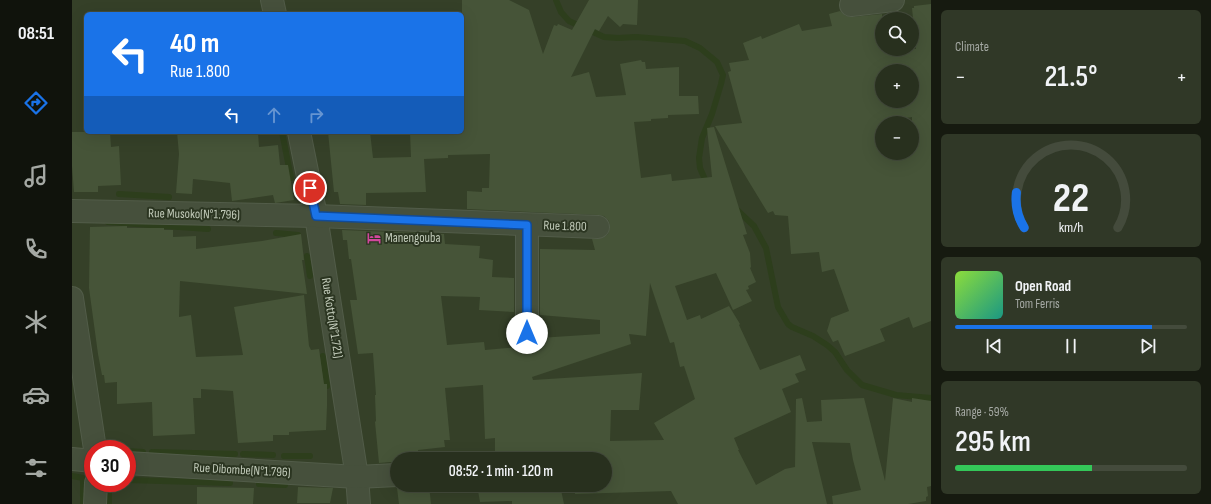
<!DOCTYPE html>
<meta charset="utf-8">
<style>
body{margin:0;font-family:"Sofia Sans Condensed",sans-serif;background:#303827;color:#f1f3f6;height:100vh;display:flex;flex-direction:column;font-size:15px;white-space:nowrap}
*{box-sizing:border-box;margin:0}
p{font-size:13px;color:#a5a9a4}
.icon{flex:none;width:22px;height:22px;fill:none;stroke:currentColor;stroke-width:2;stroke-linecap:round;stroke-linejoin:round}
.map{position:relative;flex:1;overflow:hidden}
.drawer{display:flex;flex-direction:column;gap:10px;padding:10px;background:#161a10;width:280px}
.drawer>*{flex:none}
.banner{position:absolute;left:12px;top:12px;width:380px;height:122px;border-radius:6px;box-shadow:0 4px 16px #0002,0 0 0 1px #444b3c;background:#1a73e8;color:#fff;overflow:hidden}
.buttons{position:absolute;left:803px;top:12px;display:grid;gap:8px}
.buttons a{display:grid;place-items:center;width:44px;height:44px;border-radius:50%;background:#28301e;box-shadow:0 4px 16px #0002,0 0 0 1px #444b3c;font-size:20px}
.speed{position:absolute;left:12px;top:440px;display:flex;gap:8px;font-size:20px;font-weight:700;text-align:center}
.speed>*{display:grid;place-content:center;width:52px;height:52px;border-radius:50%;background:#28301e;box-shadow:0 4px 16px #0002,0 0 0 1px #444b3c;line-height:1}
.speed .limit{border:6px solid #d22;background:#fff;color:#111}
.pin{position:absolute;display:grid;place-items:center;width:34px;height:34px;color:#fff;margin:-17px;border:2px solid #fff;border-radius:50%;box-shadow:0 1px 4px #0007}
.me{position:absolute;width:44px;margin:-22px;rotate:0deg;stroke-linejoin:round;filter:drop-shadow(0 0 3px #0008)}
.turn{display:flex;align-items:center;gap:14px;height:84px;padding:0 20px;font-size:18px}
.turn .icon{width:52px;height:52px;stroke-width:2.5}
.turn b{display:block;font-size:28px;line-height:34px}
.lanes{display:flex;align-items:center;height:38px;padding:0 20px;background:#0003;justify-content:center;gap:20px;direction:ltr}
.lanes .off{opacity:.35}
.big{font-size:30px;font-weight:600;line-height:1.1}
.drawer .widget{flex:1;display:flex;flex-direction:column;justify-content:center;gap:6px;min-width:0;padding:0 14px;border-radius:6px;background:#303827}
.drawer .dial{align-items:center;gap:0}
.dial svg{height:104px;overflow:visible;fill:none;stroke:#444b3c;stroke-width:7;stroke-linecap:round;text-anchor:middle}
.dial text{fill:#f1f3f6;stroke:none}
.song{display:flex;align-items:center;gap:12px}
.cover{width:48px;height:48px;border-radius:6px;background:linear-gradient(135deg,hsl(90 70% 55%),hsl(170 70% 35%))}
.played{height:4px;border-radius:2px;background:linear-gradient(90deg,#1a73e8 85%,#444b3c 85%)}
.keys{display:flex;justify-content:space-around;direction:ltr}
.heat{display:flex;justify-content:space-between;align-items:center;font-size:22px;direction:ltr}
.charge{height:6px;border-radius:3px;background:linear-gradient(90deg,#34c759 59%,#444b3c 0)}
.trip{position:absolute;left:318px;top:452px;width:222px;height:40px;border-radius:20px;background:#28301e;box-shadow:0 4px 16px #0002,0 0 0 1px #444b3c;font-weight:600;line-height:40px;text-align:center}
main{display:flex;flex:1;min-height:0}
.tabs{display:flex;flex-direction:column;width:72px;justify-content:space-around;align-items:center;background:#10130c;color:#a5a9a4}
.tabs .icon{width:28px;height:28px}
.tabs .current{color:#1a73e8}
.tabs b{font-size:18px;color:#f1f3f6}
.map>svg:first-child{display:block}
</style>
<main>
<nav class="tabs">
<b>08:51</b>
<svg class="icon current" aria-label="directions" viewBox="0 0 24 24"><path d="M12 3l9 9-9 9-9-9zM9 14v-3h6M13 9l2 2-2 2"/></svg>
<svg class="icon" aria-label="music" viewBox="0 0 24 24"><path d="M9 18V5l10-2v13"/><circle cx="6" cy="18" r="3"/><circle cx="16" cy="16" r="3"/></svg>
<svg class="icon" aria-label="phone" viewBox="0 0 24 24"><path d="M5 4h4l2 5-3 2q2 4 5 5l2-3 5 2v4C11 20 4 13 5 4z"/></svg>
<svg class="icon" aria-label="climate" viewBox="0 0 24 24"><path d="M12 3v18M4 7l16 10M4 17L20 7"/></svg>
<svg class="icon" aria-label="car" viewBox="0 0 24 24"><path d="M5 17H2v-5l4-1 3-4h7l3 4 3 1v5h-3M9 17h6M6 11h13"/><circle cx="7" cy="17" r="2"/><circle cx="17" cy="17" r="2"/></svg>
<svg class="icon" aria-label="filters" viewBox="0 0 24 24"><path d="M4 7h16M4 17h16"/><circle cx="9" cy="7" r="2"/><circle cx="15" cy="17" r="2"/></svg>
</nav>
<div class="map">
<svg width="859" height="504" viewBox="0 0 859 504">
<rect width="100%" height="100%" fill="#354028"/>
<g fill="none" stroke-linecap="round" stroke-linejoin="round">
<g stroke="#2d3e1c" stroke-width="6">
<polyline points="484,0 489,12 497,21 532,37 546,38 564,37 613,41 628,48 645,62 651,75 649,84 640,114 630,138 627,158 628,168 635,184"/>
<polyline points="210,132 219,178"/>
<polyline points="47,194 97,197"/>
<polyline points="663,208 682,226 694,248 706,307 716,324 720,327 741,336 755,345 763,352 775,370 790,385 824,395 859,398"/>
<polyline points="36,222 136,229"/>
<polyline points="204,233 226,235"/>
<polyline points="235,256 238,276"/>
<polyline points="251,356 255,386"/>
<polyline points="55,451 71,452"/>
<polyline points="80,452 163,454"/>
<polyline points="171,454 201,455"/>
<polyline points="212,456 238,456"/>
<polyline points="0,476 11,478 11,504"/>
<polyline points="55,480 158,483"/>
<polyline points="37,483 37,504"/>
<polyline points="187,484 213,485"/>
</g>
</g>
<g fill="#465438" fill-rule="evenodd">
<path d="M390,0H437L457,10L471,54L482,25L485,26L486,24L500,30L517,0H566L565,25L551,24L548,27L536,16L527,31L523,29L499,77L517,72L524,97L554,95L548,64L569,60L570,62H573L574,69L607,67V96H626L627,114L596,115V118L579,119V121L562,122L569,178L599,174L600,181L640,177L635,128L642,127L675,234L671,235L678,253L679,267L678,268L684,282L676,286L677,289L674,290L680,301L661,310L644,273L603,286L615,320L628,315L629,319L657,306L668,324L667,325L688,370L728,355L734,370L723,374L727,382L710,389L719,412L662,438L667,450H666L684,485L713,469L723,467L724,399L730,398L735,422L750,421L749,400L792,398L813,481L821,398L840,402V398L859,401V486L855,487L856,496L854,497V501L836,504H761L760,496L789,490L781,460L778,443L740,442L755,504H606L599,491L503,494V485H533V459H501V455L482,454L457,456V459H434L435,454H423V438L413,439L411,385L373,388L378,440H372L373,447L346,450L347,459H325V463L318,462L307,463L303,422L304,421L303,395H304L301,353L286,354L278,300H285L279,259H277L275,240H271L270,230L372,234L373,244L408,246L407,258L421,260L420,277L442,278V312L407,310L408,297L369,296L375,345L412,342L413,350L468,345L467,338L528,334V320L468,315V249L523,250L520,239L531,238L536,234L538,227L537,221L532,216L526,215L395,209V191L410,192V188H417L418,154L376,155V158L352,159L354,192L294,193V205L268,204L266,192H262L256,132H298L301,158L339,157L338,132H390V109H393L390,85ZM578,283L598,343L602,342L608,367L612,366L623,399L582,423L592,440L538,441L539,410H567L570,373L461,380L460,377L559,344L557,334L574,336Z"/>
<path d="M859,4V321L841,328L837,317L808,329L813,341L773,356L766,340L761,342L755,331L759,318L777,311L762,269L750,272L747,252L719,254L716,216L703,215L701,211L696,213L643,126L670,123L656,72L659,71L657,63L677,60L671,43L689,36L690,39L727,24L730,31L760,26L757,14L768,11L774,16L780,17L810,14V49H844L840,8H842V6ZM810,71H840V101H810ZM840,117V153H810V122Z"/>
<polygon points="0,132 38,132 39,147 47,146 49,185 26,186 26,192 2,192 0,166"/>
<polygon points="105,132 186,132 187,147 206,145 208,165 216,165 222,200 203,203 201,195 160,201 158,183 121,179 120,194 104,193 107,154"/>
<polygon points="55,226 55,228 92,228 92,230 101,230 101,237 124,236 124,249 190,241 229,234 232,260 230,260 235,294 108,281 107,317 119,315 124,357 171,355 162,307 232,295 237,346 239,350 247,349 252,384 255,384 255,406 254,430 217,432 217,435 201,435 201,441 166,443 161,391 129,389 129,398 121,398 123,434 81,436 80,402 45,404 45,382 33,383 32,375 30,375 26,354 17,288 18,227"/>
<polygon points="332,485 357,485 359,504 327,504 325,488"/>
<polygon points="405,485 488,485 492,504 440,504 440,501 408,502"/>
<polygon points="125,487 182,488 181,504 125,504"/>
<polygon points="226,487 261,488 258,503 225,503"/>
</g>
<g fill="none" stroke-linecap="round" stroke-linejoin="round">
<g stroke="#525c49" stroke-width="24">
<g id="minor">
<polyline points="200,0 203,14"/>
<polyline points="779,5 821,0"/>
<polyline points="227,132 244,216 285,477 287,504"/>
<polyline points="0,211 244,216 526,227"/>
<polyline points="455,225 455,333"/>
<polyline points="0,459 21,461"/>
<polyline points="55,463 285,477 325,475"/>
</g>
</g>
<g stroke="#525c49" stroke-width="24">
<g id="tertiary">
<polyline points="0,298 23,449"/>
<polyline points="23,504 24,483"/>
</g>
</g>
<use href="#minor" stroke="#46503c" stroke-width="22"/>
<use href="#tertiary" stroke="#46503c" stroke-width="22"/>
</g>
<g fill="none" stroke-linecap="round" stroke-linejoin="round">
<g stroke="#114b97" stroke-width="10">
<polyline id="route" points="238,188 244,216 455,225 455,333"/>
</g>
<use href="#route" stroke="#1a73e8" stroke-width="7"/>
</g>
<defs>
<g id="hotel-bare" transform="scale(1.08)"><path d="M-6-4.5h1.5V1H6V5H4.5V3h-9V5H-6ZM-4 0a1.8 1.8 0 1 1 3.6 0ZM.5 0V-2.5h3Q6-2.5 6 0Z" fill="#d1479c" stroke="#2b3521" stroke-width="2.5" paint-order="stroke"/></g>
</defs>
<g fill-rule="evenodd">
<use href="#hotel-bare" x="302" y="238"/>
</g>
<g text-anchor="middle" dominant-baseline="central" stroke-width="4" stroke-linejoin="round" paint-order="stroke">
<g font-size="13" fill="#c1cab9" stroke="#2b3521">
<text transform="translate(122 214) rotate(1)">Rue Musoko(N°1.796)</text>
<text transform="translate(493 226) rotate(2)">Rue 1.800</text>
<text transform="translate(260 318) rotate(81)">Rue Kotto(N°1.721)</text>
<text transform="translate(170 470) rotate(3)">Rue Dibombe(N°1.796)</text>
</g>
<g font-size="13" fill="#c1cab9" stroke="#2b3521" text-anchor="start">
<text x="313" y="238">Manengouba</text>
</g>
</g>
</svg>
<div class="buttons">
<a><svg class="icon" aria-label="search" viewBox="0 0 24 24"><circle cx="10" cy="10" r="6"/><path d="M15 15l6 6"/></svg></a>
<a>+</a>
<a>−</a>
</div>
<div class="speed"><div class="limit">30</div></div>
<div class="pin" style="left:238px;top:188px;background:#d93025"><svg class="icon" aria-label="arrive" viewBox="0 0 24 24"><path d="M6 21V4h12l-3 4 3 4H6"/></svg></div>
<svg class="me" style="left:455px;top:333px" viewBox="-20 -20 40 40"><circle r="19" fill="#fff"/><path d="M0-13L10 11 0 6-10 11z" fill="#1a73e8"/></svg>
<div class="trip">08:52 · 1 min · 120 m</div>
<div class="banner">
<div class="turn"><svg class="icon" aria-label="left" viewBox="0 0 24 24"><path d="M17 20v-9H6M10 6l-5 5 5 5"/></svg><div><b>40 m</b>Rue 1.800</div></div>
<div class="lanes"><svg class="icon" aria-label="left" viewBox="0 0 24 24"><path d="M17 20v-9H6M10 6l-5 5 5 5"/></svg><svg class="icon off" aria-label="ahead" viewBox="0 0 24 24"><path d="M12 20V5M6 11l6-6 6 6"/></svg><svg class="icon off" aria-label="right" viewBox="0 0 24 24"><path d="M7 20v-9h11M14 6l5 5-5 5"/></svg></div>
</div>
</div>
<section class="drawer">
<div class="widget"><p>Climate</p>
<div class="heat"><a>−</a><b class="big">21.5°</b><a>+</a></div>
</div>
<div class="widget dial"><svg viewBox="0 0 100 80">
<path d="M14 69A42 42 0 1 1 86 69"/>
<path d="M14 69A42 42 0 0 1 8 42" stroke="#1a73e8"/>
<text x="50" y="56" font-size="32" font-weight="700">22</text>
<text x="50" y="72" font-size="11">km/h</text>
</svg></div>
<div class="widget">
<div class="song"><i class="cover"></i><div><b>Open Road</b><p>Tom Ferris</p></div></div>
<div class="played"></div>
<div class="keys"><svg class="icon" aria-label="previous" viewBox="0 0 24 24"><path d="M18 5L8 12l10 7zM5 5v14"/></svg><svg class="icon" aria-label="pause" viewBox="0 0 24 24"><path d="M8 5v14M16 5v14"/></svg><svg class="icon" aria-label="next" viewBox="0 0 24 24"><path d="M6 5l10 7-10 7zM19 5v14"/></svg></div>
</div>
<div class="widget"><p>Range · 59%</p><b class="big">295 km</b><div class="charge"></div></div>
</section>
</main>
